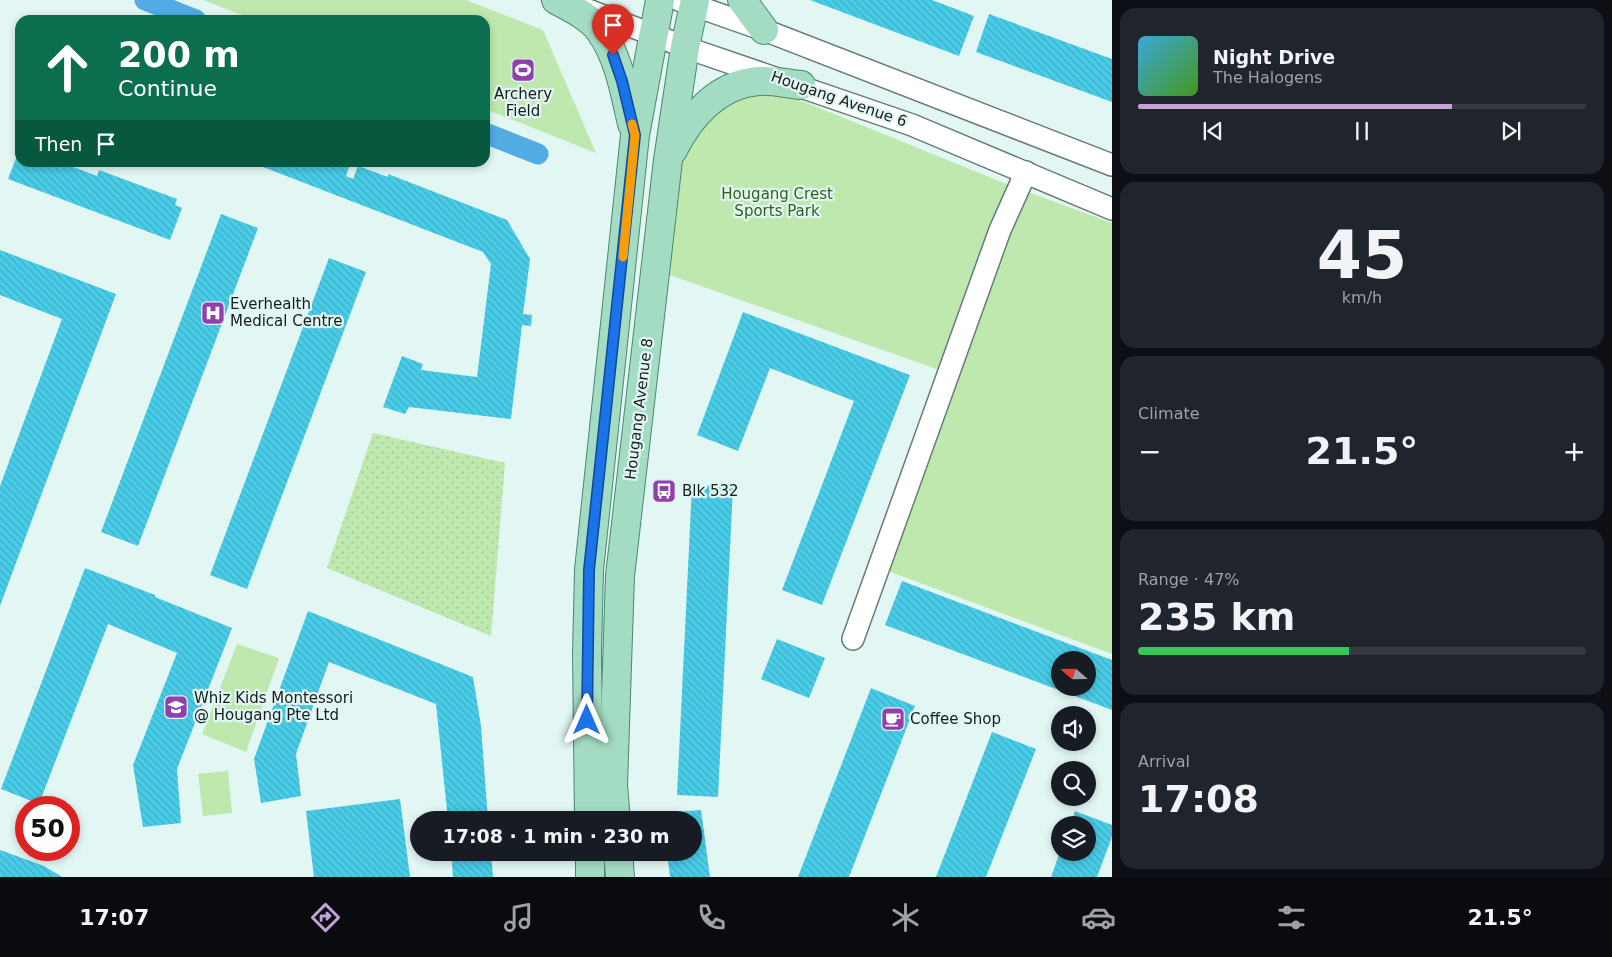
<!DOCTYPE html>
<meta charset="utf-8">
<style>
body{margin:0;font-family:"DejaVu Sans",sans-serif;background:#20242c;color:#f1f3f6;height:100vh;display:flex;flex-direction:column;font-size:19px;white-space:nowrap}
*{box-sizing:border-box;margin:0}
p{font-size:16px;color:#9ea1a6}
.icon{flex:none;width:28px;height:28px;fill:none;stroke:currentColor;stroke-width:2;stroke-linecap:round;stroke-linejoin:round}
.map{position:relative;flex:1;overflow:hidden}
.drawer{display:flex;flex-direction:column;gap:8px;padding:8px;background:#0d0f14;width:500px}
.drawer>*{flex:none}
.top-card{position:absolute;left:15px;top:15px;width:475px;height:152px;border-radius:15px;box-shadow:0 2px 8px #0003;background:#0b6e4f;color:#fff;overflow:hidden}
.needle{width:32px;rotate:290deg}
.buttons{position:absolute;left:1051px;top:651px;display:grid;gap:10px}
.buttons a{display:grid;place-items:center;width:45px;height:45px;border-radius:50%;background:#171b24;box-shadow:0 2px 8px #0003;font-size:25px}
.speed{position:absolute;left:15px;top:796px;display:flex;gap:10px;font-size:25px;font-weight:700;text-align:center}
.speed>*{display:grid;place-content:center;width:65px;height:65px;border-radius:50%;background:#171b24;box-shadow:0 2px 8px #0003;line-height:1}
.speed .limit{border:8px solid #d22;background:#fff;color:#111}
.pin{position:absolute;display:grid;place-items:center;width:42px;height:42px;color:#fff;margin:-51px -21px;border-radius:50% 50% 50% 0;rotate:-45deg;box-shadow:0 0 5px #0007}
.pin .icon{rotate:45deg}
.me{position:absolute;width:55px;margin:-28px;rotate:0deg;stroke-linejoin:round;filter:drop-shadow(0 0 4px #0008)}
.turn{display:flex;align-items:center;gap:18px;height:105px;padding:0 20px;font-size:22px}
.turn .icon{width:65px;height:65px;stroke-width:2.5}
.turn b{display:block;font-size:35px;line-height:42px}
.then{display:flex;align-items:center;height:48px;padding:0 20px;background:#0003;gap:10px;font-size:19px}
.big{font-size:38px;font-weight:600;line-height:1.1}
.drawer .card{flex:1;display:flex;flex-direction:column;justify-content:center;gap:8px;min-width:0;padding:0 18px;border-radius:15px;background:#20242c}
.drawer .dial{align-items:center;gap:0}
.dial b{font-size:65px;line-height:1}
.song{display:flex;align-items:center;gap:15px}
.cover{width:60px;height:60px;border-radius:8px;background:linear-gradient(135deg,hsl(200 70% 55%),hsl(100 70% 35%))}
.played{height:5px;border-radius:2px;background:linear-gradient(90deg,#c5a2d6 70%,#363941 70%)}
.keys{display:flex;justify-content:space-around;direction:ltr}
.heat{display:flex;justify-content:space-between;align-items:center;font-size:28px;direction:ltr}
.charge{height:8px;border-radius:4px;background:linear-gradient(90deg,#34c759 47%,#363941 0)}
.trip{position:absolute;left:410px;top:811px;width:292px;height:50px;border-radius:25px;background:#171b24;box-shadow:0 2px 8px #0003;font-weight:600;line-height:50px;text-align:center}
.menu{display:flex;height:80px;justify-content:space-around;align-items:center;background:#090b0e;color:#9ea1a6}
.menu .icon{width:35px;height:35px}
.menu .active{color:#c5a2d6}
.menu b{font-size:22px;color:#f1f3f6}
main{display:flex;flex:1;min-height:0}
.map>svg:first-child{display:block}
</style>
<main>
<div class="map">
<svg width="1112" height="877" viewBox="0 0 1112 877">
<defs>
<pattern id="grass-dots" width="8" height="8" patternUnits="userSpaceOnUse" patternTransform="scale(1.25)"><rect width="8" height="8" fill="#bee8ae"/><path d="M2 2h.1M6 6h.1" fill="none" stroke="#a2c695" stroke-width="1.8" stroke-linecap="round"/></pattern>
<pattern id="building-back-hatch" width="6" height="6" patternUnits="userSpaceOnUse" patternTransform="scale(1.25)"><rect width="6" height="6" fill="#49cce7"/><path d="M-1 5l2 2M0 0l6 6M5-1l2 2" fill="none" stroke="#3fafc6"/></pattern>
</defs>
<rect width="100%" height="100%" fill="#e2f6f4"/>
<polygon fill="url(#grass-dots)" points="373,433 505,463 491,636 327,568"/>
<g fill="#bee8ae">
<polygon points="203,0 466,0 543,30 596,153 485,109 485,20 255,20"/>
<polygon points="775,90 1009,185 1112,223 1112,654 877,567 948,373 667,274 674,198 684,147 724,102"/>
<polygon points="237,644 279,658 246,752 202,734"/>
<polygon points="228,771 232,813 203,816 198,774"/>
</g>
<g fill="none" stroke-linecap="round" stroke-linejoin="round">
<g stroke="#53abe3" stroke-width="21">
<polyline points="145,0 196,20"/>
<polyline points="485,133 538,154"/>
</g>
</g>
<g fill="url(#building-back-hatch)" fill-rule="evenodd">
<polygon points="810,0 932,0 974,16 959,56"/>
<polygon points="989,14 1112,59 1112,102 976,52"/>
<polygon points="20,148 20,162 60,162 97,176 99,170 177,199 175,205 182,208 170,240 8,179"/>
<polygon points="250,162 345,162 350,164 346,176 353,179 358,166 388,177 388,174 507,220 530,259 523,314 532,315 531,326 522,325 511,419 409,407 405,414 383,407 402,356 423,364 421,370 477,377 491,264 483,252"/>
<polygon points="221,214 258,228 138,546 101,532"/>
<polygon points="0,250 116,294 0,606 0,486 62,319 0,295"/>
<polygon points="329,258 366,272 247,589 210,575"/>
<polygon points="743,312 910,375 822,605 782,590 854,401 770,368 738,451 697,435"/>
<polygon points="692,485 733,487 718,797 677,795"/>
<polygon points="85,568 155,595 155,597 232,628 177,769 181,823 143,827 133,765 177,653 108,624 39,804 1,789"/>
<path d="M902,581L1112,660V710L885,625ZM1060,660H1088V688H1060Z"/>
<polygon points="308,611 473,677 481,726 488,820 448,820 436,704 329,662 296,754 301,796 261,803 254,759"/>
<polygon points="777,639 825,658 809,698 761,679"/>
<polygon points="871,688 915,706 849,877 798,877"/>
<polygon points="992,732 1036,749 986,877 936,877"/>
<polygon points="400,799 410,877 314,877 306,811"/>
<polygon points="701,810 710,877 670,877 667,852 694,852 694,820 663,820 662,813"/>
<polygon points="1075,811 1112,825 1112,837 1097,877 1051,877 1060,852 1088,852 1088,825 1070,825"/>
<polygon points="0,850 44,866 62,877 0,877"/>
<polygon points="451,852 491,852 493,877 453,877"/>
</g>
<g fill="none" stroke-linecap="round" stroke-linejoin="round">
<g stroke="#697b79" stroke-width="24">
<g id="minor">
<polyline points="679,0 764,30 1112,165"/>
<polyline points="580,7 696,51 912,125 1112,209"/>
<polyline points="853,639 1000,230 1026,172"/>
</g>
</g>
<g stroke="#4a896e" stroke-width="30">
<g id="major">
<path d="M556,0C571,8 590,17 600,31C619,57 625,94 632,124"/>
<polyline points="742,0 764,30"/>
<path d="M673,150C690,116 718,84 759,81C773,80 788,84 801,85"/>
<polyline points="589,820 587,653 589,570 635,135 660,0"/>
<polyline points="616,820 613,785 620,576 668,160 685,47 695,0"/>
<polyline points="590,852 590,877"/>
<polyline points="618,852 620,877"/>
</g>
</g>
<use href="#minor" stroke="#fff" stroke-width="21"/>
<use href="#major" stroke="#a3dcc2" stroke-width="28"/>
</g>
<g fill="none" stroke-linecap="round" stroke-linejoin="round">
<g stroke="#114b97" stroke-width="12">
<polyline id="route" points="587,720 589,570 635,135 622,81 613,55"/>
</g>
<use href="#route" stroke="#1a73e8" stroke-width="9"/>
<polyline stroke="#f59e0b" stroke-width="9" points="623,257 635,135 632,124"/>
</g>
<defs>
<g id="stadium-square" transform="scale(1.25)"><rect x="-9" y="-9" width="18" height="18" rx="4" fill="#903fae" stroke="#e2f6f4"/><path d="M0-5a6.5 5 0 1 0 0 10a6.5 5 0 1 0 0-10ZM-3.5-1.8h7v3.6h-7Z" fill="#fff"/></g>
<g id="hospital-square" transform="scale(1.25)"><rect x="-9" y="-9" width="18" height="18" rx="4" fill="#903fae" stroke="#e2f6f4"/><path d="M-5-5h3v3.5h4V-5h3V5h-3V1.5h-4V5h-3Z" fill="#fff"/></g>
<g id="bus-square" transform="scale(1.25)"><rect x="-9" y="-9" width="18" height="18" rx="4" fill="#903fae" stroke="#e2f6f4"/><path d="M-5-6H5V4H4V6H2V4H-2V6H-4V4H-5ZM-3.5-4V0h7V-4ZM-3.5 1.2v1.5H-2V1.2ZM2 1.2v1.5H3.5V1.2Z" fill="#fff"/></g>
<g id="school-square" transform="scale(1.25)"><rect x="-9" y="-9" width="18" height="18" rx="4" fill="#903fae" stroke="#e2f6f4"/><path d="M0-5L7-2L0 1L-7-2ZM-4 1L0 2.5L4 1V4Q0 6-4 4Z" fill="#fff"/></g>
<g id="cafe-square" transform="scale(1.25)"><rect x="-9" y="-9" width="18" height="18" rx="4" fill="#903fae" stroke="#e2f6f4"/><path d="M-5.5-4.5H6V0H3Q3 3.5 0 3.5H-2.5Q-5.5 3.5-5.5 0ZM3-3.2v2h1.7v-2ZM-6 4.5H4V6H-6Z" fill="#fff"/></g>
</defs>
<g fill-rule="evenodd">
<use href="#stadium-square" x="523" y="70"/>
<use href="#hospital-square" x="213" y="313"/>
<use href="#bus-square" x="664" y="491"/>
<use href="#school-square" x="176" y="707"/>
<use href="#cafe-square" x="893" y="719"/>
</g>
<g text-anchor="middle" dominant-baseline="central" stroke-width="4.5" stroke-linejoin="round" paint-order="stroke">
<g font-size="15" fill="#151c1c" stroke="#e2f6f4" text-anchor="start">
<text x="523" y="94" text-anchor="middle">Archery<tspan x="523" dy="17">Field</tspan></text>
<text x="230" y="304">Everhealth<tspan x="230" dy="17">Medical Centre</tspan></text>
<text x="682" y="491">Blk 532</text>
<text x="194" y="698">Whiz Kids Montessori<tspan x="194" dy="17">@ Hougang Pte Ltd</tspan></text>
<text x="910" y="719">Coffee Shop</text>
</g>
<g font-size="15" fill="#151c1c" stroke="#e2f6f4">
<text transform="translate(839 99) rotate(19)">Hougang Avenue 6</text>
<text transform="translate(639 409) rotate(-83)">Hougang Avenue 8</text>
</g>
<g font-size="15" fill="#2f6218" stroke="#e2f6f4">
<text x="777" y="194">Hougang Crest<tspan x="777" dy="17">Sports Park</tspan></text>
</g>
</g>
</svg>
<div class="buttons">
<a><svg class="needle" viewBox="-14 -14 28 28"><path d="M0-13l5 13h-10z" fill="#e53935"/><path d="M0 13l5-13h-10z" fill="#9ea1a6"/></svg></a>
<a><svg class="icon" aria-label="sound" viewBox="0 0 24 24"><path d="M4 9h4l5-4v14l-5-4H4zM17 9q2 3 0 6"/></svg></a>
<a><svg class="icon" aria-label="search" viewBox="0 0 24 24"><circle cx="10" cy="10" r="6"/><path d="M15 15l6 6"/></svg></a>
<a><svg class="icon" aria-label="layers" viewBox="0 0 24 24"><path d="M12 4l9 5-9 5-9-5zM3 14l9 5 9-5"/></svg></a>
</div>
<div class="speed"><div class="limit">50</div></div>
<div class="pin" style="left:613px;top:55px;background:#d93025"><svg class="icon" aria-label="arrive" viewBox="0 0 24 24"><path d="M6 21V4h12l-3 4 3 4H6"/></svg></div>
<svg class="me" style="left:587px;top:720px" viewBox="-20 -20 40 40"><path d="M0-17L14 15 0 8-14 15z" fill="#1a73e8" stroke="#fff" stroke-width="4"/></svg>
<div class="trip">17:08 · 1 min · 230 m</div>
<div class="top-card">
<div class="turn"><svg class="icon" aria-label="ahead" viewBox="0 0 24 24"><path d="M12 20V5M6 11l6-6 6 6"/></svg><div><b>200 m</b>Continue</div></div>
<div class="then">Then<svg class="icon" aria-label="arrive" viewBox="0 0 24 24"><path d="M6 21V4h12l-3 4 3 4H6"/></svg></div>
</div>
</div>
<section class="drawer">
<div class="card">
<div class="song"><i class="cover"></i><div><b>Night Drive</b><p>The Halogens</p></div></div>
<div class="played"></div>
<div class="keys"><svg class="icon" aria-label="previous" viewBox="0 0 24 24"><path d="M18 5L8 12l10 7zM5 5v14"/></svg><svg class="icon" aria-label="pause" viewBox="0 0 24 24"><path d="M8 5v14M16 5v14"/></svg><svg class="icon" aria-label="next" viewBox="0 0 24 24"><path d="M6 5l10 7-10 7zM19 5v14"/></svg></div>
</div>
<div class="card dial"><b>45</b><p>km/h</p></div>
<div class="card"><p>Climate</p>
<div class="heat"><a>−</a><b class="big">21.5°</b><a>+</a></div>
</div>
<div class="card"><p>Range · 47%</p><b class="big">235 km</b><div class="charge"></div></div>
<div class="card"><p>Arrival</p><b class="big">17:08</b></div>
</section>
</main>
<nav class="menu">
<b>17:07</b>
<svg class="icon active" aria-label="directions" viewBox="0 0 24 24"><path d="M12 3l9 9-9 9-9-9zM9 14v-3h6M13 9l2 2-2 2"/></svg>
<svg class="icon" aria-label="music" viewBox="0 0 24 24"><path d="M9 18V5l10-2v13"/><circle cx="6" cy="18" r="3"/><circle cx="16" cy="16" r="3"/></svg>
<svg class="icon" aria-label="phone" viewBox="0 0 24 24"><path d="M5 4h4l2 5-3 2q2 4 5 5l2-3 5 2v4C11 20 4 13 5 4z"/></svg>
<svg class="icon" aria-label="climate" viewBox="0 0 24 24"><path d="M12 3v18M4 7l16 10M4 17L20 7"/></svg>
<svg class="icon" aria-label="car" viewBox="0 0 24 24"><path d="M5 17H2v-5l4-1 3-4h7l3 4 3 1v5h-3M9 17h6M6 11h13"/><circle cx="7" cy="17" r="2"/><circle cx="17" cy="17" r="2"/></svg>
<svg class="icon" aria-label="filters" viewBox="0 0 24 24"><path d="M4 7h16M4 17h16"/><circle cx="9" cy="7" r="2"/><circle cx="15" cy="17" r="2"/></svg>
<b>21.5°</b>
</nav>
